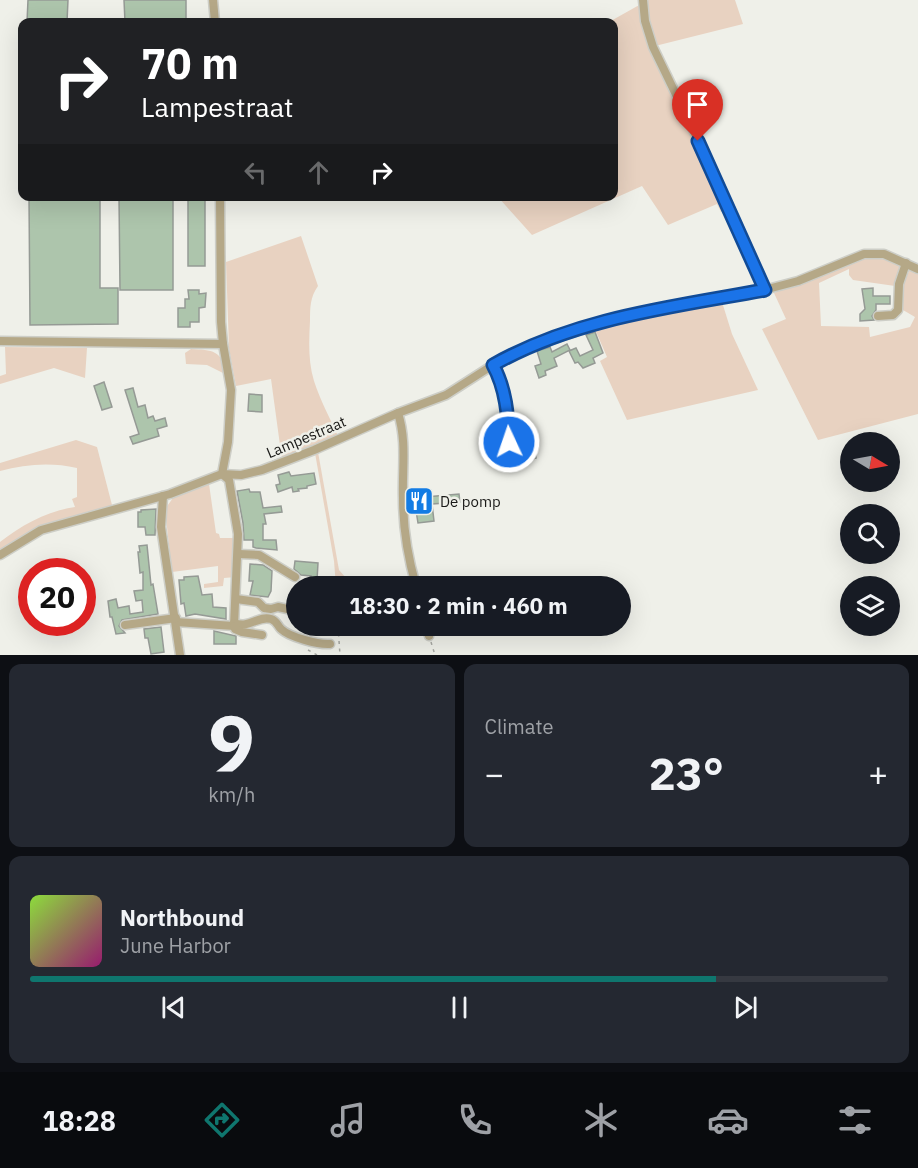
<!DOCTYPE html>
<meta charset="utf-8">
<style>
body{margin:0;font-family:"IBM Plex Sans",sans-serif;background:#242831;color:#f1f3f6;height:100vh;display:flex;flex-direction:column;font-size:22px;white-space:nowrap}
*{box-sizing:border-box;margin:0}
p{font-size:20px;color:#9ea1a6}
.icon{flex:none;width:33px;height:33px;fill:none;stroke:currentColor;stroke-width:2;stroke-linecap:round;stroke-linejoin:round}
.map{position:relative;height:655px;overflow:hidden}
.details{display:flex;flex-direction:column;gap:9px;padding:9px;background:#0d0f14;flex:1}
.details>*{flex:none}
.top-card{position:absolute;left:18px;top:18px;width:600px;height:183px;border-radius:12px;box-shadow:0 6px 24px #0002;background:#202124;color:#fff;overflow:hidden}
.needle{width:39px;rotate:100deg}
.fabs{position:absolute;left:840px;top:432px;display:grid;gap:12px}
.fabs a{display:grid;place-items:center;width:60px;height:60px;border-radius:50%;background:#171b24;box-shadow:0 6px 24px #0002;font-size:30px}
.speed{position:absolute;left:18px;top:558px;display:flex;gap:12px;font-size:30px;font-weight:700;text-align:center}
.speed>*{display:grid;place-content:center;width:78px;height:78px;border-radius:50%;background:#171b24;box-shadow:0 6px 24px #0002;line-height:1}
.speed .limit{border:9px solid #d22;background:#fff;color:#111}
.pin{position:absolute;display:grid;place-items:center;width:51px;height:51px;color:#fff;margin:-62px -26px;border-radius:50% 50% 50% 0;rotate:-45deg;box-shadow:0 0 6px #0007}
.pin .icon{rotate:45deg}
.me{position:absolute;width:66px;margin:-33px;rotate:357deg;stroke-linejoin:round;filter:drop-shadow(0 0 4px #0008)}
.turn{display:flex;align-items:center;gap:21px;height:126px;padding:0 24px;font-size:27px}
.turn .icon{width:78px;height:78px;stroke-width:2.5}
.turn b{display:block;font-size:42px;line-height:51px}
.lanes{display:flex;align-items:center;height:57px;padding:0 24px;background:#0003;justify-content:center;gap:30px;direction:ltr}
.lanes .off{opacity:.35}
.big{font-size:45px;font-weight:800;line-height:1.1}
.details .card{flex:1;display:flex;flex-direction:column;justify-content:center;gap:9px;min-width:0;padding:0 21px;border-radius:12px;background:#242831}
.details .dial{align-items:center;gap:0}
.dial b{font-size:78px;line-height:1}
.song{display:flex;align-items:center;gap:18px}
.cover{width:72px;height:72px;border-radius:9px;background:linear-gradient(135deg,hsl(90 70% 55%),hsl(320 70% 35%))}
.played{height:6px;border-radius:3px;background:linear-gradient(90deg,#0f766e 80%,#363941 80%)}
.keys{display:flex;justify-content:space-around;direction:ltr}
.heat{display:flex;justify-content:space-between;align-items:center;font-size:33px;direction:ltr}
.details .tiles{flex:1;display:grid;gap:9px;grid-template-columns:1fr 1fr}
.card:last-child{grid-column:span 2}
.trip{position:absolute;left:286px;top:576px;width:345px;height:60px;border-radius:30px;background:#171b24;box-shadow:0 6px 24px #0002;font-weight:800;line-height:60px;text-align:center}
.menu{display:flex;height:96px;justify-content:space-around;align-items:center;background:#090b0e;color:#9ea1a6}
.menu .icon{width:42px;height:42px}
.menu .current{color:#0f766e}
.menu b{font-size:27px;color:#f1f3f6}
.map>svg:first-child{display:block}
</style>
<div class="map">
<svg width="918" height="655" viewBox="0 0 918 655">
<rect width="100%" height="100%" fill="#eff0e9"/>
<g fill="#e8d2c1">
<polygon points="645,0 735,0 743,24 655,46 652,39"/>
<polygon points="641,4 642,28 646,39 683,112 726,210 721,212 717,204 668,225 642,186 532,235 498,197 614,196 614,22 609,22"/>
<path d="M301,236L318,286C310,297 310,308 310,321C309,341 308,361 314,381C320,400 330,418 338,436L282,460L271,379L236,386L229,348L226,262Z"/>
<polygon points="879,256 899,263 899,272 895,286 853,280 849,275 849,269 819,283 821,326 869,327 870,337 910,327 915,317 903,310 902,287 910,269 918,272 918,414 818,440 762,329 786,319 774,293 865,258"/>
<polygon points="722,302 732,334 758,390 627,420 600,361 607,357 594,327 612,320"/>
<polygon points="5,347 87,348 85,378 54,368 0,384 0,376 6,374"/>
<path d="M191,349C212,350 223,350 225,374L207,365L186,364L185,353Z"/>
<path d="M76,440L97,447L112,505L86,514L0,552V542C22,525 47,511 75,507L72,499L77,497V468C51,462 26,464 0,471V463Z"/>
<polygon points="318,452 339,570 346,578 347,586 336,586 334,561 315,453"/>
<polygon points="209,484 216,533 219,534 220,538 237,538 236,577 224,578 223,586 204,588 204,584 218,582 218,566 172,572 165,509 173,498"/>
</g>
<g fill="#adc5ac" stroke="#959a95" stroke-width="1.5">
<polygon points="28,0 68,0 67,22 27,22"/>
<polygon points="124,0 186,0 186,22 125,22"/>
<polygon points="29,196 100,196 100,288 118,288 118,324 30,325"/>
<polygon points="119,196 173,196 173,290 120,290"/>
<rect x="188" y="196" width="17" height="70"/>
<polygon points="873,288 873,296 890,296 890,304 876,304 876,310 872,316 874,320 860,321 860,314 865,309 862,289"/>
<polygon points="188,290 199,290 199,294 206,293 205,307 199,308 199,322 190,322 190,327 178,327 178,308 185,308 185,299 189,299"/>
<polygon points="595,332 603,353 593,358 595,363 583,368 578,362 575,363 569,351 576,348 580,356 593,350 586,335"/>
<polygon points="567,344 570,350 554,358 557,366 545,371 546,375 539,378 535,366 541,364 537,351 550,347 552,352"/>
<polygon points="104,382 112,407 102,410 94,386"/>
<polygon points="133,388 138,407 145,405 148,418 153,416 155,421 165,418 167,426 157,429 159,436 133,444 130,437 139,434 125,390"/>
<polygon points="249,394 262,395 262,412 248,411"/>
<polygon points="531,429 536,458 529,460 521,432"/>
<polygon points="289,472 291,476 314,473 316,484 307,486 307,488 298,489 299,491 293,492 292,487 278,492 276,485 280,484 278,475"/>
<polygon points="249,489 250,492 260,492 263,508 281,506 282,512 264,514 266,524 263,524 263,540 276,540 277,550 256,548 253,547 253,540 244,540 243,523 237,491"/>
<polygon points="459,494 460,502 432,504 434,521 418,523 414,498"/>
<polygon points="156,509 155,535 146,535 145,527 138,527 138,512 141,512 141,510"/>
<polygon points="147,545 151,585 153,584 158,614 122,620 119,626 125,633 116,634 112,617 110,617 108,601 116,599 118,608 129,606 130,614 143,612 142,600 136,601 134,591 143,590 143,572 140,573 138,552 140,552 139,546"/>
<polygon points="295,561 318,563 317,580 311,579 311,576 301,575 294,569"/>
<polygon points="250,564 263,565 272,571 271,591 268,597 250,595 253,581 249,581"/>
<polygon points="198,576 202,595 212,594 213,607 226,608 226,619 195,614 186,616 184,603 181,604 179,580 184,580 184,577"/>
<polygon points="161,627 164,652 151,654 148,638 145,638 144,629"/>
<polygon points="214,631 236,636 236,644 214,644"/>
</g>
<g fill="none" stroke-linecap="round" stroke-linejoin="round">
<g stroke="#cdcec7" stroke-width="11">
<g id="minor">
<polyline points="213,0 215,22"/>
<polyline points="643,0 645,21 653,47 714,173 764,290"/>
<polyline points="878,316 893,315 898,310 899,284 906,263"/>
<polyline points="0,341 223,344"/>
<path d="M493,365C508,393 508,424 510,456"/>
<path d="M398,413C407,442 402,468 403,498C403,528 408,558 416,586"/>
<polyline points="222,474 241,475 262,470 314,450 398,413 446,395 493,365 527,348 622,316 764,290 798,281 864,254 884,254 918,269"/>
<polyline points="163,496 161,527 180,655"/>
<polyline points="239,554 259,555 295,577"/>
<polyline points="0,555 41,530 170,494 222,474 228,442 231,390 223,344 221,322 220,196"/>
<polyline points="236,599 258,602 264,608 271,609 278,607 297,611"/>
<polyline points="176,622 234,626 238,534 229,480 222,474"/>
<path d="M234,623C250,629 258,615 271,619C277,621 277,625 281,629C289,637 319,645 330,644"/>
<polyline points="125,625 176,618"/>
<polyline points="234,626 235,629 242,632 262,635"/>
<polyline points="426,626 429,636"/>
</g>
</g>
<g stroke="#a7a8a3" stroke-width="1.5" stroke-dasharray="3 4.5" stroke-linecap="butt">
<polyline points="301,582 308,586"/>
<polyline points="338,626 340,655"/>
<polyline points="431,642 435,655"/>
<polyline points="308,650 317,655"/>
</g>
<use href="#minor" stroke="#b5a887" stroke-width="8"/>
</g>
<g fill="none" stroke-linecap="round" stroke-linejoin="round">
<g stroke="#114b97" stroke-width="15">
<path id="route" d="M509,442C508,415 506,389 493,365C576,318 672,307 765,290L698,141"/>
</g>
<use href="#route" stroke="#1a73e8" stroke-width="10"/>
</g>
<defs>
<g id="restaurant-square" transform="scale(1.5)"><rect x="-9" y="-9" width="18" height="18" rx="4" fill="#137ce4" stroke="#eff0e9"/><path d="M-5-6h1v4h1v-4h1v4h1v-4h1v5L-1.5 .5V6h-2V.5L-5-1ZM5-6V6H3V1.5H1.5Q1.5-4 5-6Z" fill="#fff"/></g>
</defs>
<g fill-rule="evenodd">
<use href="#restaurant-square" x="419" y="501"/>
</g>
<g text-anchor="middle" dominant-baseline="central" stroke-width="5" stroke-linejoin="round" paint-order="stroke">
<g font-size="15" fill="#191917" stroke="#eff0e9">
<text transform="translate(306 437) rotate(-23)">Lampestraat</text>
</g>
<g font-size="15" fill="#191917" stroke="#eff0e9" text-anchor="start">
<text x="440" y="501">De pomp</text>
</g>
</g>
</svg>
<div class="fabs">
<a><svg class="needle" viewBox="-14 -14 28 28"><path d="M0-13l5 13h-10z" fill="#e53935"/><path d="M0 13l5-13h-10z" fill="#9ea1a6"/></svg></a>
<a><svg class="icon" aria-label="search" viewBox="0 0 24 24"><circle cx="10" cy="10" r="6"/><path d="M15 15l6 6"/></svg></a>
<a><svg class="icon" aria-label="layers" viewBox="0 0 24 24"><path d="M12 4l9 5-9 5-9-5zM3 14l9 5 9-5"/></svg></a>
</div>
<div class="speed"><div class="limit">20</div></div>
<div class="pin" style="left:698px;top:141px;background:#d93025"><svg class="icon" aria-label="arrive" viewBox="0 0 24 24"><path d="M6 21V4h12l-3 4 3 4H6"/></svg></div>
<svg class="me" style="left:509px;top:442px" viewBox="-20 -20 40 40"><circle r="17" fill="#1a73e8" stroke="#fff" stroke-width="3"/><path d="M0-11L8 9 0 5-8 9z" fill="#fff"/></svg>
<div class="trip">18:30 · 2 min · 460 m</div>
<div class="top-card">
<div class="turn"><svg class="icon" aria-label="right" viewBox="0 0 24 24"><path d="M7 20v-9h11M14 6l5 5-5 5"/></svg><div><b>70 m</b>Lampestraat</div></div>
<div class="lanes"><svg class="icon off" aria-label="left" viewBox="0 0 24 24"><path d="M17 20v-9H6M10 6l-5 5 5 5"/></svg><svg class="icon off" aria-label="ahead" viewBox="0 0 24 24"><path d="M12 20V5M6 11l6-6 6 6"/></svg><svg class="icon" aria-label="right" viewBox="0 0 24 24"><path d="M7 20v-9h11M14 6l5 5-5 5"/></svg></div>
</div>
</div>
<section class="details">
<div class="tiles">
<div class="card dial"><b>9</b><p>km/h</p></div>
<div class="card"><p>Climate</p>
<div class="heat"><a>−</a><b class="big">23°</b><a>+</a></div>
</div>
<div class="card">
<div class="song"><i class="cover"></i><div><b>Northbound</b><p>June Harbor</p></div></div>
<div class="played"></div>
<div class="keys"><svg class="icon" aria-label="previous" viewBox="0 0 24 24"><path d="M18 5L8 12l10 7zM5 5v14"/></svg><svg class="icon" aria-label="pause" viewBox="0 0 24 24"><path d="M8 5v14M16 5v14"/></svg><svg class="icon" aria-label="next" viewBox="0 0 24 24"><path d="M6 5l10 7-10 7zM19 5v14"/></svg></div>
</div>
</div>
</section>
<nav class="menu">
<b>18:28</b>
<svg class="icon current" aria-label="directions" viewBox="0 0 24 24"><path d="M12 3l9 9-9 9-9-9zM9 14v-3h6M13 9l2 2-2 2"/></svg>
<svg class="icon" aria-label="music" viewBox="0 0 24 24"><path d="M9 18V5l10-2v13"/><circle cx="6" cy="18" r="3"/><circle cx="16" cy="16" r="3"/></svg>
<svg class="icon" aria-label="phone" viewBox="0 0 24 24"><path d="M5 4h4l2 5-3 2q2 4 5 5l2-3 5 2v4C11 20 4 13 5 4z"/></svg>
<svg class="icon" aria-label="climate" viewBox="0 0 24 24"><path d="M12 3v18M4 7l16 10M4 17L20 7"/></svg>
<svg class="icon" aria-label="car" viewBox="0 0 24 24"><path d="M5 17H2v-5l4-1 3-4h7l3 4 3 1v5h-3M9 17h6M6 11h13"/><circle cx="7" cy="17" r="2"/><circle cx="17" cy="17" r="2"/></svg>
<svg class="icon" aria-label="filters" viewBox="0 0 24 24"><path d="M4 7h16M4 17h16"/><circle cx="9" cy="7" r="2"/><circle cx="15" cy="17" r="2"/></svg>
</nav>
